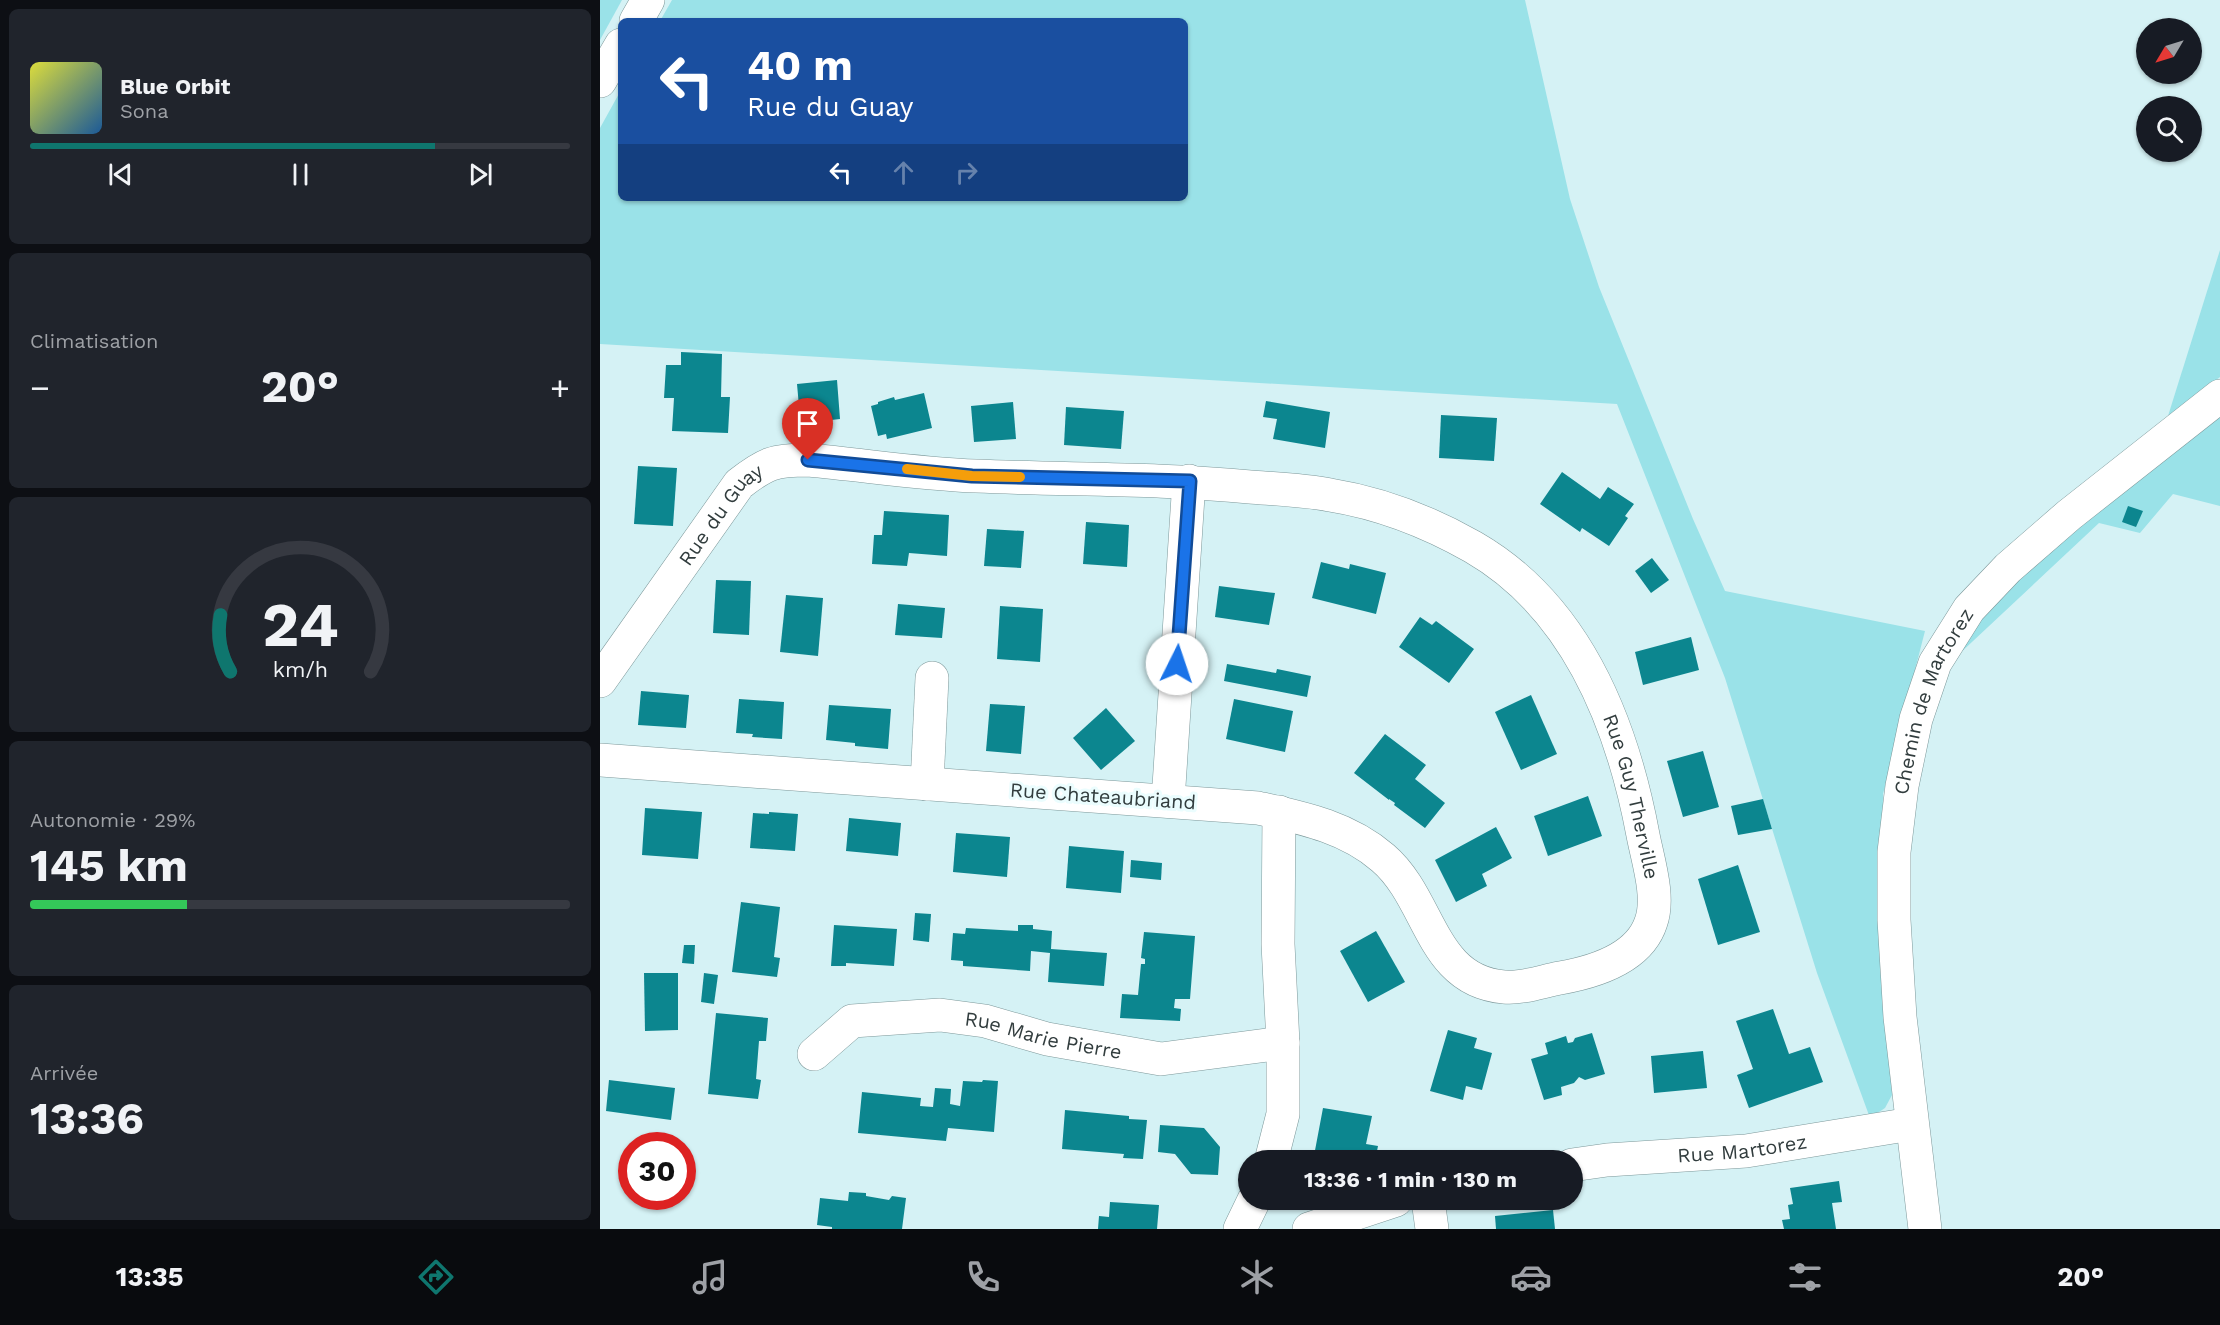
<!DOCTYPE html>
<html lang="fr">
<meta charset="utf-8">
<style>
body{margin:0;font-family:"Work Sans",sans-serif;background:#20242c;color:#f1f3f6;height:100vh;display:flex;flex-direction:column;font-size:22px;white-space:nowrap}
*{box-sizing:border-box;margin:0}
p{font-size:20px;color:#9ea1a6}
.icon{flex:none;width:33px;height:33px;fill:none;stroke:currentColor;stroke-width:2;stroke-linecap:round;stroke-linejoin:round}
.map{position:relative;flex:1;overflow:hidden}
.drawer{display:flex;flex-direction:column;gap:9px;padding:9px;background:#0d0f14;width:600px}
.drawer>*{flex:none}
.top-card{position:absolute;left:18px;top:18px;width:570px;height:183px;border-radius:9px;box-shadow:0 2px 4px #0004;background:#1a4fa0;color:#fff;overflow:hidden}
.needle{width:39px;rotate:232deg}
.fabs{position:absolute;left:1536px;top:18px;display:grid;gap:12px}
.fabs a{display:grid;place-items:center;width:66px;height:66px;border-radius:50%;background:#171b24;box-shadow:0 2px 4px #0004;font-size:30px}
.speed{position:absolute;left:18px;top:1132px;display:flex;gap:12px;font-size:30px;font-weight:700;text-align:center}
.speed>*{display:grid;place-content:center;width:78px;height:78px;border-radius:50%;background:#171b24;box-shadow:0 2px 4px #0004;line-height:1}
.speed .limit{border:9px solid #d22;background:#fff;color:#111}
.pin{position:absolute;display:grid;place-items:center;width:51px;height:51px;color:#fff;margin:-62px -26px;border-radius:50% 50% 50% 0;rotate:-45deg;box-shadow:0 0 6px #0007}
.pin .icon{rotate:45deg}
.me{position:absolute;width:66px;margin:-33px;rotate:4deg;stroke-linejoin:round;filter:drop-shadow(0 0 4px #0008)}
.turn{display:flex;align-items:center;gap:21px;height:126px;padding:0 30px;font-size:27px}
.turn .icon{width:78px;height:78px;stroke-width:2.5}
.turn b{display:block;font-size:42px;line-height:51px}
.lanes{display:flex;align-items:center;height:57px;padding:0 30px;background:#0003;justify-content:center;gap:30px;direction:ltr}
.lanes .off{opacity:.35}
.big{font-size:45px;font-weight:700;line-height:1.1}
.drawer .card{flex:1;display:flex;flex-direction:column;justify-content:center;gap:9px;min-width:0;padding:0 21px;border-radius:9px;background:#20242c}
.drawer .dial{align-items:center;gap:0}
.dial svg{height:156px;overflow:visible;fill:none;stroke:#363941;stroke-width:7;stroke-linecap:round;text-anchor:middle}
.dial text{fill:#f1f3f6;stroke:none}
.song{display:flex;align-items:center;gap:18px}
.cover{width:72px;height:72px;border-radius:9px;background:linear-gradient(135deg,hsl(60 70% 55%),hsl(210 70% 35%))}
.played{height:6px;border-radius:3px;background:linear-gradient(90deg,#0f766e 75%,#363941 75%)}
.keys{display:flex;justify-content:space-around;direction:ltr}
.heat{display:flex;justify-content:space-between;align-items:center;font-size:33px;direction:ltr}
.charge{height:9px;border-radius:4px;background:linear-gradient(90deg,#34c759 29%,#363941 0)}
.trip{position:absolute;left:638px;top:1150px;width:345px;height:60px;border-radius:30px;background:#171b24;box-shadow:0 2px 4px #0004;font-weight:700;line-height:60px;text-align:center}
.dock{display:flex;height:96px;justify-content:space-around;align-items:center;background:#090b0e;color:#9ea1a6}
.dock .icon{width:42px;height:42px}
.dock .on{color:#0f766e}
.dock b{font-size:27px;color:#f1f3f6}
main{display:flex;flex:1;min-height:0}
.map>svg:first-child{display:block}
</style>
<main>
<section class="drawer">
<div class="card">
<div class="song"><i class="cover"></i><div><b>Blue Orbit</b><p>Sona</p></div></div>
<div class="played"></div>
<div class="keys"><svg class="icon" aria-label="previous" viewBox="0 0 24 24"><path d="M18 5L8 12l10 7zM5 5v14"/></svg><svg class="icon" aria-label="pause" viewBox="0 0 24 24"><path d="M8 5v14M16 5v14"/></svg><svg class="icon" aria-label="next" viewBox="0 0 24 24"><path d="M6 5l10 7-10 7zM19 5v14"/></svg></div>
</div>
<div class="card"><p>Climatisation</p>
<div class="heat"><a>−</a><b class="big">20°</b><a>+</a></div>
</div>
<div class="card dial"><svg viewBox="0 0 100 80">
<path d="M14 69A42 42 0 1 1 86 69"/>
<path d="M14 69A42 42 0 0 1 9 40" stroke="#0f766e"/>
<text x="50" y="56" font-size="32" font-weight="700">24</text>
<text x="50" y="72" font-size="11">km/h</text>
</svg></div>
<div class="card"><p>Autonomie · 29%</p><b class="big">145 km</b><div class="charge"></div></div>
<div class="card"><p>Arrivée</p><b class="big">13:36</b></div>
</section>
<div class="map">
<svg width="1620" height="1229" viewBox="0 0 1620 1229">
<rect width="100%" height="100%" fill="#d5f2f5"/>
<g fill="#9ae2e8">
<polygon points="0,0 22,0 0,40"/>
<polygon points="72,0 925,0 970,199 999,287 1093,519 1125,591 1325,631 1283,794 1282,927 1292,1095 1285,1108 1270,1118 1217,973 1125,678 1017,404 0,344 0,128 21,90 21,198 585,198 585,21 60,21"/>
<polygon points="1620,250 1620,377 1568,416"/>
<polygon points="1620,412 1620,506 1573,494 1540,533 1499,523 1357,656 1408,577"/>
</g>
<g fill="#0c868f">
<polygon points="81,352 122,354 121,397 130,397 128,433 72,431 74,398 64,398 66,365 81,365"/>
<polygon points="237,380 240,419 222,421 222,427 201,429 197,384"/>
<polygon points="324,393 332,428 287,439 286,434 278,436 271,406 278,404 278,402 294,397 295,400"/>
<polygon points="666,401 730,412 725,448 673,439 677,419 663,417"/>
<polygon points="413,402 416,439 374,442 371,406"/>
<polygon points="466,407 524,411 521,449 464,445"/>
<polygon points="841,415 897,418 894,461 839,458"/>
<polygon points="38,466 77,468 73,526 34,524"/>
<polygon points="962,472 1000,499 1008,487 1034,504 1025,516 1028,518 1009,546 982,528 980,532 940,504"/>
<polygon points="1528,506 1543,511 1536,527 1522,522"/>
<polygon points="284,511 349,515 347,556 309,553 307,566 272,564 274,535 282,535"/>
<polygon points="486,522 529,525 527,567 483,564"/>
<polygon points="387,529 424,531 421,568 384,566"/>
<polygon points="1052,558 1069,580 1051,593 1035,571"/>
<polygon points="721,562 749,569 750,564 786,573 776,614 712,598"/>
<polygon points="116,580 151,581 149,635 113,633"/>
<polygon points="619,586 675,593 669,625 615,617"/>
<polygon points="186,595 223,598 218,656 180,652"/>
<polygon points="298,604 345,608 342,638 295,635"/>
<polygon points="400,606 443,609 440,662 397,659"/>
<polygon points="820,617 832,625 836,621 874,649 849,683 799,647"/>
<polygon points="1091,637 1099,670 1043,685 1035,652"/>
<polygon points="627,664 676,673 677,669 711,676 707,697 624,681"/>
<polygon points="41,691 89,695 86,728 38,725"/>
<polygon points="931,695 957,754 921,770 895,712"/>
<polygon points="139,699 184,702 182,739 152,737 153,734 136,733"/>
<polygon points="634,699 693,711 685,752 626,739"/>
<polygon points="390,704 425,706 421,754 386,751"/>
<polygon points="229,705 291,709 288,749 255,746 255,743 226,740"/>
<polygon points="506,708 535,741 501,770 473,738"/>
<polygon points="785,734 826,765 815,779 845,803 825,828 794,805 795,803 789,799 789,800 754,773"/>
<polygon points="1103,751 1119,807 1083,817 1067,761"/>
<polygon points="988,796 1002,836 948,856 934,816"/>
<polygon points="1163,799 1172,829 1138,835 1131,806"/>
<polygon points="45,808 102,812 98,859 42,855"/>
<polygon points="169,812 198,814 195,851 150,848 153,813 169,814"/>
<polygon points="249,818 301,823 298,856 246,851"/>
<polygon points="896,827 912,858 882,874 887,886 856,902 835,860"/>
<polygon points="356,833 410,837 407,877 353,872"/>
<polygon points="469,846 524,851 521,893 466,888"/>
<polygon points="531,860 562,863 561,880 530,877"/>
<polygon points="1138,865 1160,932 1118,945 1098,879"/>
<polygon points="141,902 180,907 174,957 180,958 177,977 132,972"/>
<polygon points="315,913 331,914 329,942 313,940"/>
<polygon points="234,925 297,929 294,966 246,963 246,966 231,966"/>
<polygon points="418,925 433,925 433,929 452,931 451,949 507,953 504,986 448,982 450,953 431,951 430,971 363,966 363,961 351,960 353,933 365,934 366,928 418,931"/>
<polygon points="776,931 805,982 768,1002 740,951"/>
<polygon points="544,932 595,936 590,999 575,999 574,1008 581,1009 580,1021 520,1018 522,994 538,995 541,964 545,964 545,959 541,958"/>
<polygon points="84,945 95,945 94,964 82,963"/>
<polygon points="44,973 78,973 78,1030 45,1031"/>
<polygon points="104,973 118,975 114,1004 101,1002"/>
<polygon points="1173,1009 1189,1054 1210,1047 1223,1082 1149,1108 1137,1075 1153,1069 1136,1021"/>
<polygon points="116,1013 168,1018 166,1041 159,1041 156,1079 161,1080 158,1099 108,1094"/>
<polygon points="848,1030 877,1038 874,1048 892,1053 882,1090 866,1086 863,1100 830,1091"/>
<polygon points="992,1033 1005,1074 985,1080 979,1077 974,1083 961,1087 962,1095 944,1100 931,1059 948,1054 945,1043 966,1036 968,1043 973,1042 975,1038"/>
<polygon points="1103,1051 1107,1088 1054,1093 1051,1056"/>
<polygon points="9,1080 75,1088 71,1120 6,1111"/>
<polygon points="383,1080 398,1081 394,1132 348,1128 346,1141 258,1133 262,1092 321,1098 320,1106 333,1107 335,1088 351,1089 350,1104 360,1106 363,1081 382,1082"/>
<polygon points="723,1108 772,1116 766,1144 778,1146 776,1156 764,1154 762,1161 713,1161"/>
<polygon points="465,1110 529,1116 529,1119 547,1120 543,1159 523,1158 524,1154 462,1149"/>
<polygon points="560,1125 604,1128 620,1147 618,1175 591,1174 575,1154 558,1152"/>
<polygon points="1239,1181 1242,1202 1232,1203 1236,1229 1184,1229 1182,1220 1190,1219 1188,1205 1193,1204 1190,1188"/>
<polygon points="249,1192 266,1193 266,1196 289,1200 292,1196 306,1198 302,1229 232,1229 232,1227 217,1225 220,1198 248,1201"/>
<polygon points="510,1202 559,1205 557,1229 498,1229 499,1216 509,1217"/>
<polygon points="953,1210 955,1229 896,1229 895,1216"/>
</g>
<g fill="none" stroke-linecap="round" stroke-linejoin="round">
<g stroke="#7d989a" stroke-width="34">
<g id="minor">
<path id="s1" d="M0,681L139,484C166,463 174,460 208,460C264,465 321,474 376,476C468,480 559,478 650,487C676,489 704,490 730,495C780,503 829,522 873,547C977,607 1022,723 1043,835C1048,861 1060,897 1051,922C1039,959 994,972 960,978C943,981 921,989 904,987C830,981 831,899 783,858C747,827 703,818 658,808L0,760"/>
<polyline points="327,784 332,678"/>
<polyline points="568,801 589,481"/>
<path id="s2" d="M214,1054L252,1021L340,1015L385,1021L447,1039L561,1059L683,1043"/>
<polyline points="671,1161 683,1114 683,1043 678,944 679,812"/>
<path id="s3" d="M972,1165L1007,1160L1146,1151L1311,1124"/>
<polyline points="828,1200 832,1229"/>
<polyline points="640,1229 654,1200"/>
<polyline points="709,1229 796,1200"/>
<path id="s4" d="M1325,1229L1300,1017L1294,920V852L1302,786L1316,719L1335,663L1369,609L1408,568L1469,515L1620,396"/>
</g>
</g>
<g stroke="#7d989a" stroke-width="34">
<g id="tertiary">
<polyline points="36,21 48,0"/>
<polyline points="0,81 21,45"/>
</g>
</g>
<use href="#minor" stroke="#fff" stroke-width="33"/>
<use href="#tertiary" stroke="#fff" stroke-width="33"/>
</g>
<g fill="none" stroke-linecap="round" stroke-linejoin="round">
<g stroke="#114b97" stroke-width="15">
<polyline id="route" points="208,460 372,476 590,481 577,664"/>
</g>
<use href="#route" stroke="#1a73e8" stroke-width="10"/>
<polyline stroke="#f59e0b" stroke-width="10" points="307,469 372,476 420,477"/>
</g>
<g text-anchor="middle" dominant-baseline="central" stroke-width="6" stroke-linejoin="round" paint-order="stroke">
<g font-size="20" fill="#323d3e" stroke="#ebfdfe">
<text stroke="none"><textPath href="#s1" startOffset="206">Rue du Guay</textPath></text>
<text stroke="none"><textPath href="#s4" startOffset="536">Chemin de Martorez</textPath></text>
<text transform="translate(503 796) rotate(4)">Rue Chateaubriand</text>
<text stroke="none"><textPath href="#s1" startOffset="1298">Rue Guy Therville</textPath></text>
<text stroke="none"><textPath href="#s2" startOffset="244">Rue Marie Pierre</textPath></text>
<text stroke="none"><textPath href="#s3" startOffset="171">Rue Martorez</textPath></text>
</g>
</g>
</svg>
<div class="fabs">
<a><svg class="needle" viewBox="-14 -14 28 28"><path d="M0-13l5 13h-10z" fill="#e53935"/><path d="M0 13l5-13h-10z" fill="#9ea1a6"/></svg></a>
<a><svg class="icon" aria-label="search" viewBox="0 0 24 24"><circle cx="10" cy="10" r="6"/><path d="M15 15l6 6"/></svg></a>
</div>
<div class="speed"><div class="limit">30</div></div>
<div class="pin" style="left:208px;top:460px;background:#d93025"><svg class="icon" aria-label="arrive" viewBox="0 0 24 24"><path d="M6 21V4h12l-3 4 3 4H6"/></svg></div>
<svg class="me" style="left:577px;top:664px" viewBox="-20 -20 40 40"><circle r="19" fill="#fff"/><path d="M0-13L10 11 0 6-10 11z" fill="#1a73e8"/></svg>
<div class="trip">13:36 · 1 min · 130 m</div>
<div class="top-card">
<div class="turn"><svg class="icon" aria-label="left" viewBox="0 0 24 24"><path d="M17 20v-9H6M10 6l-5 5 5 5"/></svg><div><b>40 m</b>Rue du Guay</div></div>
<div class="lanes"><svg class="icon" aria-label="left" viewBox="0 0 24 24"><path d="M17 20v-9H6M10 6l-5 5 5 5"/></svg><svg class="icon off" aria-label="ahead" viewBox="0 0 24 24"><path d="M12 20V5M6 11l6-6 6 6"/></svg><svg class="icon off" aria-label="right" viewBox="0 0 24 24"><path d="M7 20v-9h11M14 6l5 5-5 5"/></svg></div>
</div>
</div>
</main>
<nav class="dock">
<b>13:35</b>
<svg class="icon on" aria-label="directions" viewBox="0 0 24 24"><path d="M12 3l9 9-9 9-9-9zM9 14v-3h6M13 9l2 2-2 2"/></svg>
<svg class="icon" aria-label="music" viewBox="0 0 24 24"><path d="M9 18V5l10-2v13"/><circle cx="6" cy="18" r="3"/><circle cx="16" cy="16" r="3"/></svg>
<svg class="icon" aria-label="phone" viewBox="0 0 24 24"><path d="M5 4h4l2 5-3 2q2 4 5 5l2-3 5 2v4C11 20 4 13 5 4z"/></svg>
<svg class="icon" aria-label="climate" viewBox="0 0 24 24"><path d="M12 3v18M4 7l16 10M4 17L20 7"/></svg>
<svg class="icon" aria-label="car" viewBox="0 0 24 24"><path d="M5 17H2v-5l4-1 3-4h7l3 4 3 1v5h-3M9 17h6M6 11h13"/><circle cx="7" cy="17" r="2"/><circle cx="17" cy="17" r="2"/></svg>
<svg class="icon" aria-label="filters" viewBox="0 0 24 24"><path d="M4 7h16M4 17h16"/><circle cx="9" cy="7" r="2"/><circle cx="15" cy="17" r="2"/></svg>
<b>20°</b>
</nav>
